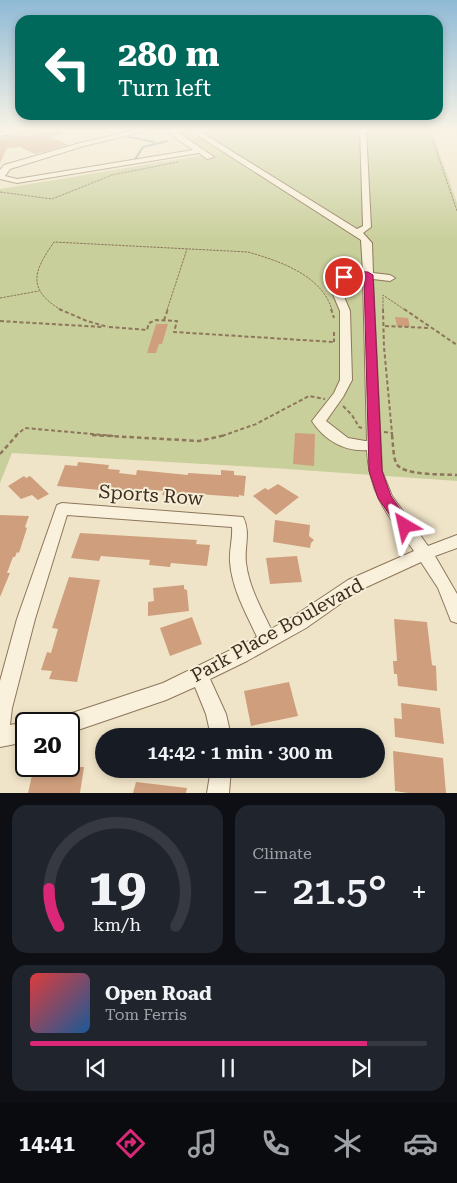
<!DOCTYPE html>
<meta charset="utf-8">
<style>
body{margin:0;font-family:"Roboto Serif",serif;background:#20242c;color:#f1f3f6;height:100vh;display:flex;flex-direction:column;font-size:19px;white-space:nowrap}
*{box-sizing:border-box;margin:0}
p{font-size:16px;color:#9ea1a6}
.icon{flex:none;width:28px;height:28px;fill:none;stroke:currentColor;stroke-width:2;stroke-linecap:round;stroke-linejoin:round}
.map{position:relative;height:793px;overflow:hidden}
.sheet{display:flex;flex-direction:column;gap:12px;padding:12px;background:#0d0f14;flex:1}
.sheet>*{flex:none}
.guide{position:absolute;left:15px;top:15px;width:428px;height:105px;border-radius:15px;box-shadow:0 2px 8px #0003;background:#00695c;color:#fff;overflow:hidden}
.speed{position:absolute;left:15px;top:712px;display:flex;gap:10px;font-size:25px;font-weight:700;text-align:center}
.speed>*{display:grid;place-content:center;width:65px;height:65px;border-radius:50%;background:#171b24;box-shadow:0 2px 8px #0003;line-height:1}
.speed .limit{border:2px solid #111;border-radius:8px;background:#fff;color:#111}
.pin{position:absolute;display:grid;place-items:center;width:42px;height:42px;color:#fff;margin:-21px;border:2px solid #fff;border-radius:50%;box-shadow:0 1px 5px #0007}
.me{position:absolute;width:55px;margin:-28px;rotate:324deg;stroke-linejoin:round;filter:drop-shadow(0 0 4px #0008)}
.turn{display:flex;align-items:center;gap:18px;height:105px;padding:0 20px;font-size:22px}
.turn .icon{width:65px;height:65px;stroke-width:2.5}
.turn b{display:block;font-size:35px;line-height:42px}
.big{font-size:38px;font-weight:600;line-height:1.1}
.sheet .tile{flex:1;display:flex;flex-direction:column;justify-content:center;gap:8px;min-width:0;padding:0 18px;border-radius:15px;background:#20242c}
.sheet .dial{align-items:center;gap:0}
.dial svg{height:130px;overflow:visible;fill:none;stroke:#363941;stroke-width:7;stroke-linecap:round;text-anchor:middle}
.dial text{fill:#f1f3f6;stroke:none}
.song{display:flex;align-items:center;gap:15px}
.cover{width:60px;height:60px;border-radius:8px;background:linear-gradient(135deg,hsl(0 70% 55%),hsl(210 70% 35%))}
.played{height:5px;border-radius:2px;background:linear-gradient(90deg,#db2777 85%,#363941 85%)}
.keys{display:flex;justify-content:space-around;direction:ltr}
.heat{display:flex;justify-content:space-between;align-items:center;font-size:28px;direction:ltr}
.sheet .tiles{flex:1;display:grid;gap:12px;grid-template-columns:1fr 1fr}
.tile:last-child{grid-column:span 2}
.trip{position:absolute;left:95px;top:728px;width:290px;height:50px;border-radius:25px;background:#171b24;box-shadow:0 2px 8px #0003;font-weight:600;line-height:50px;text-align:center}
.tab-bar{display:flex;height:80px;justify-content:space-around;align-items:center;background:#090b0e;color:#9ea1a6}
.tab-bar .icon{width:35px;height:35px}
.tab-bar .on{color:#db2777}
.tab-bar b{font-size:22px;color:#f1f3f6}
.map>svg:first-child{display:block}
</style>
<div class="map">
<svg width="457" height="793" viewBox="0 0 457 793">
<rect width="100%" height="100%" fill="#f0e4c8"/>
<polygon fill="#c9cf9b" points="175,129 431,129 457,203 457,481 273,468 12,453 0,483 0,189 210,154 177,133"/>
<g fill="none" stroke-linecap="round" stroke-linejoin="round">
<g stroke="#6f938a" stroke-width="2">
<polyline points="125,136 154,142"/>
<polyline points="134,161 143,147 167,141"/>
</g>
</g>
<g fill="#cf9f7d">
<polygon points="52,129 62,129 63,134 51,137 68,145 35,154 20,147 7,148 0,163 0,138 18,135 25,137"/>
<polygon points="395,317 408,318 410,327 397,326"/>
<polygon points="156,324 168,324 162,344 159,344 156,353 147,353"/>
<polygon points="295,433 315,434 314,466 293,464"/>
<polygon points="78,462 109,465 108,469 120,470 119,473 136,475 137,470 188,475 188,473 221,475 221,470 234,471 234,475 246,476 244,496 239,495 239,497 198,494 197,499 162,495 164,491 143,489 142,494 57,486 65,465 77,466"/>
<polygon points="24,476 26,478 30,476 49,494 38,500 32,495 21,499 8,486"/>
<polygon points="278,484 299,497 276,515 253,496 265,488 268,490"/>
<polygon points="0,515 29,516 25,527 27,528 19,553 17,552 15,557 13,557 7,573 10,573 0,597"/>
<polygon points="275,520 310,525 309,536 314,540 311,543 310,548 273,542"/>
<polygon points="80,533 197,540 196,544 210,545 207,566 171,563 170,567 149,565 150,560 101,556 99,561 71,558"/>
<polygon points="297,556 302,582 270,584 266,558"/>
<polygon points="69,577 100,580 77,682 49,679 52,671 41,670 47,652 51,653 58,629 52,628"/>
<polygon points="184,585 184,589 187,590 189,611 148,616 148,602 154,601 153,588"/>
<polygon points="192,617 202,644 170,656 160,628"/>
<polygon points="394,619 427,622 432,665 436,666 437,691 398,686 397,674 394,674 393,661 397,661"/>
<polygon points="289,682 298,716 251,726 244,691"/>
<polygon points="401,703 440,708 444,744 395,737 394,718 402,719"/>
<polygon points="182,728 183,736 158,736 158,731"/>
<polygon points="393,751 443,758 446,793 408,793 395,791"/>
<polygon points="34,766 84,767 80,793 28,793"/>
<polygon points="258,769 298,769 299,776 258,776"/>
<polygon points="136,782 187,788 186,793 133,793"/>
</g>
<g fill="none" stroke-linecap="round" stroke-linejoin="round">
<g stroke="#8d765c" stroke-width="2">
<g id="minor">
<polygon points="18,129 36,129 0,136 0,132"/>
<polygon points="140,129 153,129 84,146 10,169 5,176 17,179 193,150 174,137 166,129 173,129 214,157 207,159 199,153 17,183 0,179 0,170 4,165 80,143"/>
<path d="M188,129H196L357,229L363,226L360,129H366L371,227L363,233L372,243L373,273L390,275L395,278L390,281L373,279L382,471L392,496L428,546L457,535V548L435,556L457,594V623L451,621L438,588L421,562L360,590L306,628L247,661L210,679L226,714L231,736H211L206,714L195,687L166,700L69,733V724H57L60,717L163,683L257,637C246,613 232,589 230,562C229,550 233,539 232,527L67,515L35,619L12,708L10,725L26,722L30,724H26V742L0,747V681L17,619L57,505L62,503L243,517C251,532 244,547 246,563C249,587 261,608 271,629L294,616L348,580L414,551C389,517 369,495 367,450C345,452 324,440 312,421L334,393L340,380V311L332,292L340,275L350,271L363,272L361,240ZM351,277L363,278L367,441H365L348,438L326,421L343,397L352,380L350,311L342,292L348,279Z"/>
<polygon points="211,769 231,769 229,793 207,793"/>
</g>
</g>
<g stroke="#8d765c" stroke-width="1" stroke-dasharray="2.5 1" stroke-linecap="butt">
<polyline points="267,129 281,131 288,129"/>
<polyline points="429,129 457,211"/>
<polyline points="0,192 52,199 112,175 178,162"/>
<polyline points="0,298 39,291"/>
<path d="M61,310C27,289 33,272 54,242L248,252C279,261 322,275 332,310"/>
<polyline points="167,310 187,249"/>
<polyline points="383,310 383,295 405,310"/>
</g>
<g stroke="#8d765c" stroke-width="2" stroke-dasharray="4 2.5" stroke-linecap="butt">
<polyline points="59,309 87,321 108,327"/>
<polyline points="331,309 334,318"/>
<polyline points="383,309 384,347 392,433"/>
<polyline points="404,309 457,345"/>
<polyline points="164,320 168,309"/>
<polyline points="0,321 102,327"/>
<polyline points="385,326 430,328"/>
<polyline points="109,327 147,330 149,323 156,320 177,321 174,332 334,342"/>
<polyline points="334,332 334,342"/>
<polyline points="343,406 352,415 359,427 362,428"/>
<polyline points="384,432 392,433 392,436"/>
<polyline points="15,436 25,428 114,436"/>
<polyline points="222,436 256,424 309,396 325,399"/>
</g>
<g stroke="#8d765c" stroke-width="2.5" stroke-dasharray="4.5 3" stroke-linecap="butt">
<polyline points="92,435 199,441 226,435"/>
<path d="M392,435C393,443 393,455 396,463C402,476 444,474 457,475"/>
<polyline points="0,454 17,435"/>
</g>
<use href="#minor" fill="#faf1dc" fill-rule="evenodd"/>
</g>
<linearGradient id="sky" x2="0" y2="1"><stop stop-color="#8fbad6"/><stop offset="0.54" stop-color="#f8f3e6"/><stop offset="1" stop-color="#f8f3e6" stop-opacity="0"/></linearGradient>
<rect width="457" height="240" fill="url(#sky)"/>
<polygon fill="#db2777" stroke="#8e194d" points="350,271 368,272 373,275 382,471 391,496 412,526 410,530 405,531 400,530 378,498 369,471 364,278 352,277 341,279 341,275"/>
<g text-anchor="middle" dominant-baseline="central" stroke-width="4" stroke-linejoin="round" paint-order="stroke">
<g font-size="19" fill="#3d2e20" stroke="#f7eed8">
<text transform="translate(151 495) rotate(4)">Sports Row</text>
<text transform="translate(277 630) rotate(-29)">Park Place Boulevard</text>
</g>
</g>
</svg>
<div class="speed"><div class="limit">20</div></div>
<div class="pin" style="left:344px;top:277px;background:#d93025"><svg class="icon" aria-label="arrive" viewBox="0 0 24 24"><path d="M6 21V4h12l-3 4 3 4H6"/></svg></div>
<svg class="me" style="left:405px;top:526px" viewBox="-20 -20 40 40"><path d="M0-17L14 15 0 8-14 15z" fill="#db2777" stroke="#fff" stroke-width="4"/></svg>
<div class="trip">14:42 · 1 min · 300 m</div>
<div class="guide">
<div class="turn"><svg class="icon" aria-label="left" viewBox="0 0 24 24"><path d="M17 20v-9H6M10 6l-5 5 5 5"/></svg><div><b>280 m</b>Turn left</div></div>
</div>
</div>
<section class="sheet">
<div class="tiles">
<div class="tile dial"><svg viewBox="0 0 100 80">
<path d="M14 69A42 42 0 1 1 86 69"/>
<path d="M14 69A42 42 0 0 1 8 46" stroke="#db2777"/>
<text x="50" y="56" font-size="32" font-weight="700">19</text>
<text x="50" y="72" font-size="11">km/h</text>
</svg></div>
<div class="tile"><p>Climate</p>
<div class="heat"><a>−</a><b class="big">21.5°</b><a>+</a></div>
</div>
<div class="tile">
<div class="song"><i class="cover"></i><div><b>Open Road</b><p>Tom Ferris</p></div></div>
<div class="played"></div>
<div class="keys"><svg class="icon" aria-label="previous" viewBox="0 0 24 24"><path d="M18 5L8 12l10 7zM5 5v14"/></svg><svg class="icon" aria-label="pause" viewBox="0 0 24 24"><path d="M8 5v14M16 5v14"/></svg><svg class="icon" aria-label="next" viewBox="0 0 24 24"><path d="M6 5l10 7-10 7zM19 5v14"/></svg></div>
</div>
</div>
</section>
<nav class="tab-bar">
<b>14:41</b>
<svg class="icon on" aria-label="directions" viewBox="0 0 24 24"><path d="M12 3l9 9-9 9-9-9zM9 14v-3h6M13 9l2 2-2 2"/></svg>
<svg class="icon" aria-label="music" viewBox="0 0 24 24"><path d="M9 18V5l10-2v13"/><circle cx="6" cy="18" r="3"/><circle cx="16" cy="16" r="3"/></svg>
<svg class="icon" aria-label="phone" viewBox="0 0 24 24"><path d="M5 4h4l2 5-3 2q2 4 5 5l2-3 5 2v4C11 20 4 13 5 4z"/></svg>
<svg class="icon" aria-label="climate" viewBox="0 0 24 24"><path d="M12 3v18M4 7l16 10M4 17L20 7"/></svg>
<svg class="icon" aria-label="car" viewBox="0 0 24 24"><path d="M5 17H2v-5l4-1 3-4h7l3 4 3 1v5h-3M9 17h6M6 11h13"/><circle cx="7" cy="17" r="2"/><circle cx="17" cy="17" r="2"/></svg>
</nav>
